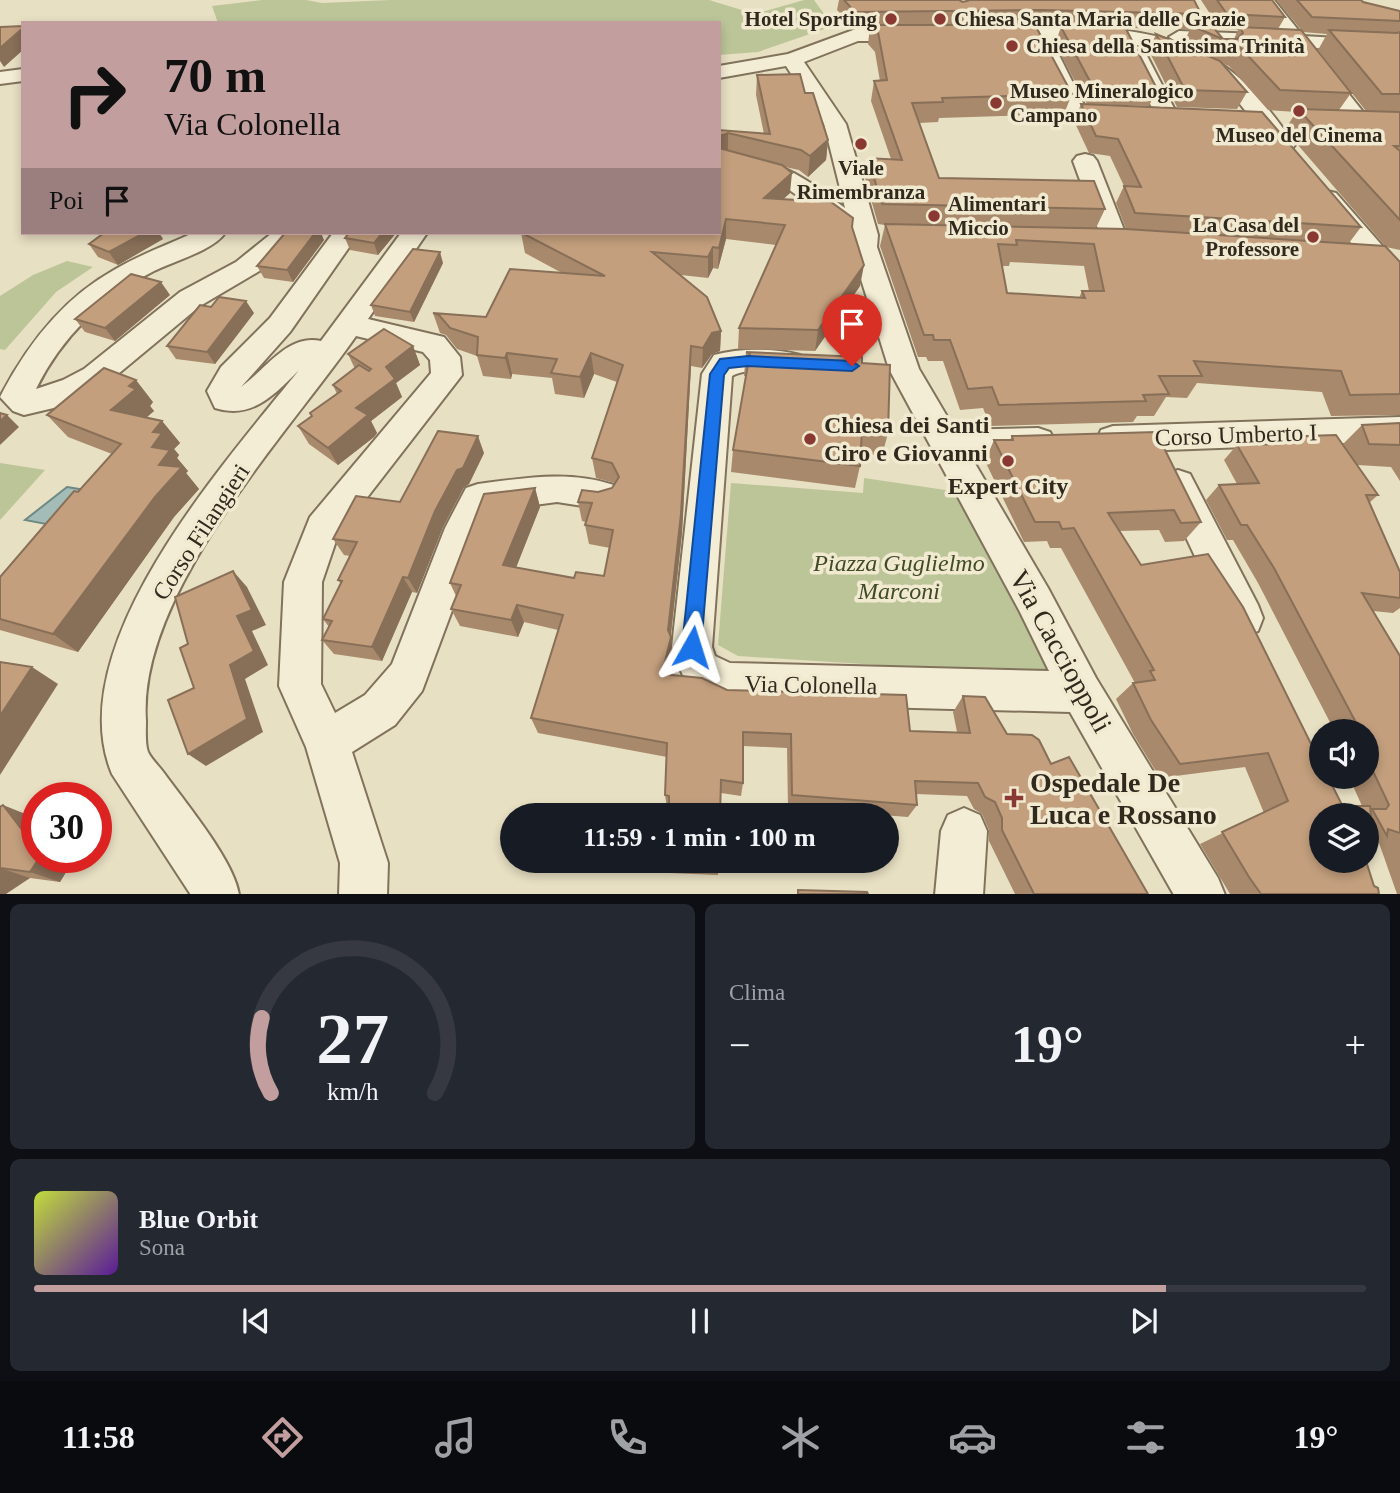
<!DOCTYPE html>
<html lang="it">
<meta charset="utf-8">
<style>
body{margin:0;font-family:Georgia,serif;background:#242831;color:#f1f3f6;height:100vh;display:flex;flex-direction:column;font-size:26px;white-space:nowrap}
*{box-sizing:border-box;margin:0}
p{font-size:23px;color:#9ea1a6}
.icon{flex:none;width:38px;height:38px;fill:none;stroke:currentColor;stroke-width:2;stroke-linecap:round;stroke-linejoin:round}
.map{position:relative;height:894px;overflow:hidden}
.panel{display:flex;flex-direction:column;gap:10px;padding:10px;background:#0d0f14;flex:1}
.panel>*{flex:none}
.banner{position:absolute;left:21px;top:21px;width:700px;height:214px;border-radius:0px;box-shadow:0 4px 10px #0003;background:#c29f9e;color:#111;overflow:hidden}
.tools{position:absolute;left:1309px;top:719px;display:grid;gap:14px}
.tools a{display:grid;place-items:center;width:70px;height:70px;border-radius:50%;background:#171b24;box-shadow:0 4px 10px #0003;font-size:35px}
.speed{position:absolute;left:21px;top:782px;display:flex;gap:14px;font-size:35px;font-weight:700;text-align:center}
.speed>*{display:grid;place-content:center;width:91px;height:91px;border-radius:50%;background:#171b24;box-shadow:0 4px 10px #0003;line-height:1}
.speed .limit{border:10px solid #d22;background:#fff;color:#111}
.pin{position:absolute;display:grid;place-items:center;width:60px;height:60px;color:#fff;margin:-72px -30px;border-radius:50% 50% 50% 0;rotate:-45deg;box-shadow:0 0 7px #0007}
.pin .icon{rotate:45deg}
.me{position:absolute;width:77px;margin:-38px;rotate:6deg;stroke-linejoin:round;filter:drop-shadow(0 0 5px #0008)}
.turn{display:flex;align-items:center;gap:24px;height:147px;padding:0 28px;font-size:32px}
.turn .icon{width:91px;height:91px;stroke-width:2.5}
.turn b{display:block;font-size:49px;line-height:60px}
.then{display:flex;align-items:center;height:66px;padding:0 28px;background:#0003;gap:14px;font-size:26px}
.big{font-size:52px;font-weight:700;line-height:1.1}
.panel .widget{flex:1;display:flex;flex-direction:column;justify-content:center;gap:10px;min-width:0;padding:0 24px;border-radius:10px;background:#242831}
.panel .dial{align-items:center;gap:0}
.dial svg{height:182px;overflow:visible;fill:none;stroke:#363941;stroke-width:7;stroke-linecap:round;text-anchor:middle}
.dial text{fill:#f1f3f6;stroke:none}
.song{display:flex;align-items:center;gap:21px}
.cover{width:84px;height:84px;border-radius:10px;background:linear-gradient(135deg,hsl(70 70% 55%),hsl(270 70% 35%))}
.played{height:7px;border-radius:4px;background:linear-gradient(90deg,#c29f9e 85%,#363941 85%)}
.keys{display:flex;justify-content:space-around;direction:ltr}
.heat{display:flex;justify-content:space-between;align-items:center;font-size:38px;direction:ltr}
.panel .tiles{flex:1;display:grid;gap:10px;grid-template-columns:1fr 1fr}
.widget:last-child{grid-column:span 2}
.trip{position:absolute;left:500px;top:803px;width:399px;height:70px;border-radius:35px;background:#171b24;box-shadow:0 4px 10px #0003;font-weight:700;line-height:70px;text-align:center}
.tabs{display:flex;height:112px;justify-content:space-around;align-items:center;background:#090b0e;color:#9ea1a6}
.tabs .icon{width:49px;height:49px}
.tabs .selected{color:#c29f9e}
.tabs b{font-size:32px;color:#f1f3f6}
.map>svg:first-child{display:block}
</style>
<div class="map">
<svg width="1400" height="895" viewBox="0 0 1400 895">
<rect width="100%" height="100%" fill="#e8e0c3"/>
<g fill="#bcc598">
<polygon points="262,0 306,0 322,3 390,0 709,0 755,14 804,0 814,0 833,26 758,52 719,55 719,23 218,23 212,6"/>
<polygon points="67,261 93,267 56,292 5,350 0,349 0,296 33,275"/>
<polygon points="0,463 45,470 0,520"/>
<polygon points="864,478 959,492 1051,676 738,656 718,645 731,483 863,493"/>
</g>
<polygon fill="#a4bcb7" stroke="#6d8984" stroke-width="2" points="67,487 85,490 46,524 25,520"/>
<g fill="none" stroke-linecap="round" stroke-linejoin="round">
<g stroke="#81725c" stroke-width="4">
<g id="minor">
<polygon points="1256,0 1274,0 1303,36 1373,40 1376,44 1373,48 1366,50 1312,48 1368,118 1371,123 1368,128 1352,128 1291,47 1179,43 1169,37 1179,31 1282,35"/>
<path d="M997,28C1072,27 1163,20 1227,68C1253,87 1277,119 1295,145L1291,150H1275C1255,126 1238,96 1213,76C1174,47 1123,40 1076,40C1049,39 1016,45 990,38L987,34Z"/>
<path d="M856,29H915L925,35L915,41H858L804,62L846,124L878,235L877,247L919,369L955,430L1038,428L1050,432L1055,441L1050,450L1038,454L970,455L1048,588L1096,678L1218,878L1225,895H1174L1070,712L726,703C687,687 685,686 672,647L702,374L714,355C740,348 774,348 800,355L804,363L800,371C779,377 750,365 732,376L712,647L715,656L730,663L1049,671L1020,612L889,369L851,247L852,236L780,183L740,172L736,167L740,162C775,153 819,188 845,208L824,124L786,66L719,78V66L788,54Z"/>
<polygon points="1135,46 1142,48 1145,52 1178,116 1175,121 1159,121 1156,116 1125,52 1128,48"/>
<polygon points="1050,51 1057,53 1060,57 1085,107 1130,109 1133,114 1130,119 1069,118 1040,57 1043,53"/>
<polygon points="23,69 23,81 0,84 0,72"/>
<polygon points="1085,154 1093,156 1097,161 1128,240 1124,246 1115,248 1106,246 1102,240 1073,161 1077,156"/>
<polygon points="1327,191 1336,193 1400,266 1400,293 1390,290 1318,203 1315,198 1318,193"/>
<path d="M193,233H225C214,250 172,262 154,271C103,296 61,338 36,389L63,380L84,369L180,292L236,262L272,233H300L261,270L200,306L106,384L62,406L24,415L13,411L0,397C27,345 62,299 114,270C139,255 167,245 193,233Z"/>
<path d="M333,233H359L290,332L241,387C265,370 288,333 321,341L401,233H427L368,319L444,337L460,357L462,375L338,535L322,582L321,684L335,713L365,695L392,664L445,528L466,488L478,484C525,478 569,470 614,485L619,495L614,505L602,509L557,502L489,511L422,691L395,725L352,752L388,863L387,895H339L340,863L306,747L279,686L284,582L310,517L431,373L430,360L423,352L356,336C286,436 137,594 146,721C146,730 145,744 148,752C152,760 160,767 164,773C185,802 235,862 239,895H191L112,774C59,646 225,463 299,370C275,394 252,420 215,408L207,391L221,367L270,318Z"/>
<polygon points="1400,417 1400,441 1113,452 1101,448 1097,439 1101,430 1113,426"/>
<polygon points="1178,470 1190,474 1258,605 1263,618 1258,631 1244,636 1230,631 1161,484 1166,474"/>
<polygon points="964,808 980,815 987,831 983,895 935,895 941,831 948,815"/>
</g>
</g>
<use href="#minor" fill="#f4edd5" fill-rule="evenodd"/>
</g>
<g fill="#a8896c" fill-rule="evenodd">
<path d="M839,0H959L963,2L1201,14L1196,26L1223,39H1234L1238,30L1220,29L1201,0H1272L1285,17L1278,29L1351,93L1339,110L1366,111L1318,50L1327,34L1303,32L1276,0H1361L1363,2L1400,11V250L1386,247L1285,130L1296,112L1268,110L1229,66L1222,63L1247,92L1237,109L1177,107L1149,51L1156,34L1183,45L1190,29L1125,28L1157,89L1149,106L1087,104L1055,44L1061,27H1105L1036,25L1072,94L1064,114L939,118L938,122L919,123L939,178L1105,209L1096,228L1126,229L1116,203L1124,186L1110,156L1089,153L1074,121L1081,104L1361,227L1349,243L1400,262V415L1331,416L1322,392L1197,383L1187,398L1166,397L1154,416H1137L1133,422L990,426L983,408L960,410L943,361H928L926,357H918L880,246L885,225L878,224L865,178L868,158L891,159L871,101L874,81H880L875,52L868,44L870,27H853L837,10ZM1010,262L1084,266L1089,291H1082L1079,298L1007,293L1002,266H1009Z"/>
<polygon points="757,75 805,93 828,140 826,160 808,177 799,170 785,167 790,193 783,199 852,227 860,286 815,351 738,349 739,328 776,245 726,239 718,269 713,268 708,278 681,275 721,331 720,351 712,354 702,368 691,366 682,533 671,636 672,654 667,674 727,690 910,731 957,732 953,712 963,696 1007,734 1051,764 1148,894 1015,894 989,841 989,830 982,814 974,809 967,796 916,794 917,805 908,817 788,808 787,748 743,746 743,783 741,796 721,793 667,808 665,795 667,757 538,733 531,718 558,630 524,622 518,637 460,626 451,609 456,596 450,583 535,488 540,507 516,567 574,578 604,576 610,548 589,544 585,525 586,522 582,521 578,502 598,492 612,488 615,483 596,478 592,458 617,382 594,374 584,398 555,394 552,378 512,374 511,379 483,376 477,356 457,349 446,335 440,333 433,313 486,317 562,273 525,253 521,233 719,233 719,130 764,134 756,95"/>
<polygon points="104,233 159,233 163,239 118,265 98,257 89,244"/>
<polygon points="349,233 396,233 378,255 350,250 345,238"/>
<polygon points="324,240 293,282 264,278 257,266"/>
<polygon points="443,263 414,322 375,316 371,305"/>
<polygon points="170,295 115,341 85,332 75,319"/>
<polygon points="211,307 254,313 215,364 176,359 167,346"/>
<polygon points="413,346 420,365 396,383 402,397 371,421 377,433 374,437 338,465 309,444 298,426 312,417 310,413 337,394 333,385 355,369 348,354"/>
<polygon points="746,352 862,363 888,433 882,456 861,453 860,466 855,488 731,472 733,450 746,376 744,376"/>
<polygon points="153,402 150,406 154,411 146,417 162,421 180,443 174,449 179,455 177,458 188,471 186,473 199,489 174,517 78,652 0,630 0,577 112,454 68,437 47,415"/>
<polygon points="1400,423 1400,481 1391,467 1357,465 1378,495 1369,503 1400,572 1400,608 1393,613 1373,611 1400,656 1400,894 1397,894 1379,843 1373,842 1374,848 1367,850 1367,816 1321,816 1374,886 1379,894 1230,894 1200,844 1264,813 1245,767 1160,778 1133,734 1116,699 1133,683 1135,683 1061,548 1050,548 1047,541 1024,542 985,461 994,440 1010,440 1012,436 1201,522 1184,541 1165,542 1159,530 1119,531 1141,565 1344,810 1351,806 1362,806 1349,777 1367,777 1367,732 1335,732 1258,583 1233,540 1227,540 1206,500 1219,485 1237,484 1224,460 1237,445 1269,444 1276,437 1342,445 1362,425"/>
<polygon points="484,453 469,484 464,487 443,527 417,593 412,592 382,661 334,654 322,640 329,627 323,619 341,584 338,580 350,556 344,555 333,539 400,502"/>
<polygon points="0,807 33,817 37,858 74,859 60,882 30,878 0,894"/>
<polygon points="667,861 719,861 718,875 669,873"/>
</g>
<g fill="#886f58">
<polygon points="23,28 23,50 4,67 0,61 0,48"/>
<polygon points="728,133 728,153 719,156 719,136"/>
<polygon points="828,140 826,160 808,177 810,156"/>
<polygon points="792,173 790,193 762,219 764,198"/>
<polygon points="726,219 726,239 718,269 719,248"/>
<polygon points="144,233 159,233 163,239 118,265 109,252"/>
<polygon points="315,233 321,233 324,240 293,282 287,270"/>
<polygon points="382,233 396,233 378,255 374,243"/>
<polygon points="713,247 713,268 708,278 708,257"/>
<polygon points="440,252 443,263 414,322 410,312"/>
<polygon points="864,265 860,286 815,351 818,330"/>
<polygon points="161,282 170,295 115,341 105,328"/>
<polygon points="246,301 254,313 215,364 207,352"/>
<polygon points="721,331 720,351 712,354 702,368 703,348 712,333"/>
<polygon points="413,346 420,365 396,383 402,397 371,421 377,433 374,437 338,465 328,448 386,367"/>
<polygon points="691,346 691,366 682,533 670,640 671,637 672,654 663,690 662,674"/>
<polygon points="507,353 512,374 511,379 505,358"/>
<polygon points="591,353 594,374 584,398 580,377"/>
<polygon points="136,380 153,402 150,406 154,411 130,432 111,410 129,386"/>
<polygon points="7,415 19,427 0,445 0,421"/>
<polygon points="162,421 180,443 174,449 179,455 177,458 188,471 186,473 199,489 174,517 78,652 53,634 159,465 152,447 153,432"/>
<polygon points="478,436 484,453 469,484 464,487 443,527 417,593 408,578 435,511 457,470"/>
<polygon points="535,488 540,507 510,583 503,565"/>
<polygon points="233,571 247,587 266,625 252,631 268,665 245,679 263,732 206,766 188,754 230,665"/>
<polygon points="403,577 412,592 382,661 372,647"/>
<polygon points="517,605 524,622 518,637 511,620"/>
<polygon points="32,667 58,684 0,775 0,716"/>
<polygon points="3,805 33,817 37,822 37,845 33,844"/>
<polygon points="39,858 69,858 74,859 60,882 30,872"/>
<polygon points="0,868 30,878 6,894 0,894"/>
</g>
<g fill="#c39f7d" stroke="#886f58" stroke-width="2" fill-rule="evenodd">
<polygon points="844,0 959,0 963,2 970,0 1194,0 1201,14 1042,10 855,12"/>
<polygon points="1217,0 1272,0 1285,17 1227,14"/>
<polygon points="1297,0 1361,0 1363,2 1400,11 1400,21 1312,17"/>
<polygon points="871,25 1035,25 1072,94 942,98 943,102 912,103 939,178 1094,181 1105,209 882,204 868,158 902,160 874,81 887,80 878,32"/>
<polygon points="23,26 23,28 0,48 0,27"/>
<polygon points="1192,26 1213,27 1223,39 1237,39 1243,33 1240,27 1301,30 1351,93 1280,90 1239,46"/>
<polygon points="1061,27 1125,27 1157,89 1093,87"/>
<polygon points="1329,30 1397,33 1400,32 1400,94 1382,94"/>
<polygon points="1156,34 1220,61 1247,92 1185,90"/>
<polygon points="800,74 805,93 813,93 828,140 810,156 801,150 728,133 719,136 719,130 770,134 757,75"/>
<polygon points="1081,104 1262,112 1361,227 1135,213 1124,186 1141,187 1118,139 1096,136"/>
<polygon points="1298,109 1400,112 1400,146 1394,146 1400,151 1400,220"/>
<polygon points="719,148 782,165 792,173 764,198 831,202 853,218 852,227 864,265 818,330 739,328 785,225 726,219 719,248 713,247 708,257 652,252 707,297 721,331 712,333 703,348 691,346 681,514 668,630 671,637 662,674 702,678 727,690 906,695 910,731 970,733 963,696 985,697 1007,734 1032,735 1039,740 1051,764 1069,757 1148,894 1034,894 1002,830 1002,818 995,802 985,797 978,783 915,781 917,805 792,795 791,734 743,732 743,783 721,780 720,816 669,816 669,796 665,795 667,743 531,718 563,615 517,605 511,620 451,609 461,585 450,583 484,494 535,488 503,565 574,578 576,572 604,576 613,530 585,525 592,503 578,502 582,490 598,492 612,488 619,477 612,463 592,458 623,365 591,353 580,377 551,373 557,359 507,353 505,358 477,355 478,337 450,328 439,315 433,313 486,317 510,269 605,276 522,233 719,233"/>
<path d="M885,224L1126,229L1385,246L1400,262V394L1350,395L1341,371L1194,361L1202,376H1159L1169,394L1143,395L1146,401L999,405L992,387L968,389L950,340H934L933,335H924ZM1016,240L1094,244L1104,291H1082L1085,298L1007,293L998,244L1017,245Z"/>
<polygon points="104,233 144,233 109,252 89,244"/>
<polygon points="285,233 315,233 287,270 257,266"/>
<polygon points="349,233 382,233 374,243 345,238"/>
<polygon points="413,249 440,252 410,312 371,305"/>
<polygon points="131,274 161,282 105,328 75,319"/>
<polygon points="219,297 246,301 207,352 167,346 200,305 211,307"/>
<polygon points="384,329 413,346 386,367 395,379 356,408 368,415 328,448 298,426 312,416 310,413 341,391 333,385 359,365 369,371 371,369 348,354"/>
<polygon points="746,352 862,357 862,363 890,365 888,433 862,430 860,466 733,450 750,353"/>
<polygon points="104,368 136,380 129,386 136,389 111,410 162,421 153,432 162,433 152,447 170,450 159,465 182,467 155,497 53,634 0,619 0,577 74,491 78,492 121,444 47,415"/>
<polygon points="0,413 7,415 0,421"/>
<polygon points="1400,423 1400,445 1369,444 1362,425"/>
<polygon points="438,431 478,436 463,468 457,470 435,511 408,578 403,577 372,647 322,640 332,621 323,619 342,581 338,580 357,542 333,539 356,496 400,502"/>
<polygon points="1156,432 1201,522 1181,523 1174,510 1108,513 1141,565 1208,554 1243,607 1321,764 1321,777 1328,777 1346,813 1350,814 1351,806 1370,806 1374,848 1367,848 1367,816 1321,816 1321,861 1366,861 1374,886 1378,888 1379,894 1261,894 1249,877 1222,832 1288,801 1268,753 1180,764 1151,720 1133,683 1155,680 1150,671 1154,670 1074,528 1062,529 1059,522 1035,522 994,440 1013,440 1012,436"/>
<polygon points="1336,435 1378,495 1366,495 1400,572 1400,598 1362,593 1400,656 1400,833 1388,829 1387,836 1372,809 1386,809 1389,805 1370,765 1367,765 1367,756 1374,756 1367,743 1367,732 1361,732 1274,568 1247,525 1241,525 1219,485 1259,483 1237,445 1280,444 1276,437"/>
<polygon points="233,571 252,610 237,616 254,651 230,665 247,719 188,754 168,700 194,688 180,648 188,644 175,597"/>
<polygon points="0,662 32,667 0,716"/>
<polygon points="3,805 33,844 37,845 37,858 39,858 30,872 0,868 0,807"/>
<polygon points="667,861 719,861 719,865 667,863"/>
<polygon points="798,890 867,892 868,894 798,894"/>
</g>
<polygon fill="#1a73e8" stroke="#114b97" stroke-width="2" points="748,356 852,361 859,366 852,371 748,366 729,368 724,375 701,647 699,653 692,656 685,653 682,647 710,374 720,359"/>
<g fill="#893832" stroke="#f1ead1" stroke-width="2.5">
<circle cx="891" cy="19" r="7"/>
<circle cx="940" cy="19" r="7"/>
<circle cx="1012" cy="46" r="7"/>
<circle cx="996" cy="103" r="7"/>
<circle cx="1299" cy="111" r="7"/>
<circle cx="861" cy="144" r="7"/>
<circle cx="934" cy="216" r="7"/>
<circle cx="1313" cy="237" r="7"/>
<circle cx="810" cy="439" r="7"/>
<circle cx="1008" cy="461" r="7"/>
<path d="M1010.5 787.5h7v7h7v7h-7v7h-7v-7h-7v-7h7z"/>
</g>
<g text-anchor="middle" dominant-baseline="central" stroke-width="7" stroke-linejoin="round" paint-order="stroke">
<g font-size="21" font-weight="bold" fill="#32291e" stroke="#f1ead1" text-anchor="start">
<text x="877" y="19" text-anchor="end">Hotel Sporting</text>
<text x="954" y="19">Chiesa Santa Maria delle Grazie</text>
<text x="1026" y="46">Chiesa della Santissima Trinità</text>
<text x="1010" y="91">Museo Mineralogico<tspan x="1010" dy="24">Campano</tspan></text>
<text x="1299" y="135" text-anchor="middle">Museo del Cinema</text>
<text x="861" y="168" text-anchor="middle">Viale<tspan x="861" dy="24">Rimembranza</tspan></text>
<text x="948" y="204">Alimentari<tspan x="948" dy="24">Miccio</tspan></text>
<text x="1299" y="225" text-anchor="end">La Casa del<tspan x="1299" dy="24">Professore</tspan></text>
</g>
<g font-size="24" font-weight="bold" fill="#32291e" stroke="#f1ead1" text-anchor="start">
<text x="824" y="425">Chiesa dei Santi<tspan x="824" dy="28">Ciro e Giovanni</tspan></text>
<text x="1008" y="486" text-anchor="middle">Expert City</text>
</g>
<g font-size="24" fill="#32291e" stroke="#f1ead1">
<text transform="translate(1236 435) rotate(-2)">Corso Umberto I</text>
<text transform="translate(201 532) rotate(-57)">Corso Filangieri</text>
<text transform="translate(811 685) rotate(1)">Via Colonella</text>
</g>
<g font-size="24" font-style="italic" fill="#404c27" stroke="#f1ead1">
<text x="899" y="563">Piazza Guglielmo<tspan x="899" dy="28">Marconi</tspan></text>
</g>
<g font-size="28" fill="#32291e" stroke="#f1ead1">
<text transform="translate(1061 651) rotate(61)">Via Caccioppoli</text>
</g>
<g font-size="28" font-weight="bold" fill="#32291e" stroke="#f1ead1" text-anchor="start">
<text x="1030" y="782">Ospedale De<tspan x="1030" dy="32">Luca e Rossano</tspan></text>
</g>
</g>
</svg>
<div class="tools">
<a><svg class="icon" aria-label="sound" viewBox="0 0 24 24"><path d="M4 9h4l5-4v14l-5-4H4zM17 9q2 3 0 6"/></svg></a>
<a><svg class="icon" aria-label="layers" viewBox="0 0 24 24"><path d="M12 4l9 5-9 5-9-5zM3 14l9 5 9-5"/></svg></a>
</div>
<div class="speed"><div class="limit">30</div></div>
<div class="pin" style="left:852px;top:366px;background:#d93025"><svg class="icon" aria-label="arrive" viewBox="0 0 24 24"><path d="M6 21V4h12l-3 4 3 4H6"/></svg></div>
<svg class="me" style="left:692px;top:647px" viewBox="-20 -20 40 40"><path d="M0-17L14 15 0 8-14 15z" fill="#1a73e8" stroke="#fff" stroke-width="4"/></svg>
<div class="trip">11:59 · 1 min · 100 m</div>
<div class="banner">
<div class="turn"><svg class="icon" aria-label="right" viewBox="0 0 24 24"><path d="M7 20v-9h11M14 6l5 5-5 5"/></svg><div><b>70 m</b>Via Colonella</div></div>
<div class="then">Poi<svg class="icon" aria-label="arrive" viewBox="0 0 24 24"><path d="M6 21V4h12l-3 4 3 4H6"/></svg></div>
</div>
</div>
<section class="panel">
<div class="tiles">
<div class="widget dial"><svg viewBox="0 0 100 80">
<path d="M14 69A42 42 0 1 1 86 69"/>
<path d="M14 69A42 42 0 0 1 10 36" stroke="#c29f9e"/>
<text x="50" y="56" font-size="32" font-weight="700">27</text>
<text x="50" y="72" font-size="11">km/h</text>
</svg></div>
<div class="widget"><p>Clima</p>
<div class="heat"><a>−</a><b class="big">19°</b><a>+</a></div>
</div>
<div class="widget">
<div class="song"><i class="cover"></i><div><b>Blue Orbit</b><p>Sona</p></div></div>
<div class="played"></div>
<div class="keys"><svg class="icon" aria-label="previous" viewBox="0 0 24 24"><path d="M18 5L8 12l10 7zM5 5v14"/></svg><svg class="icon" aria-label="pause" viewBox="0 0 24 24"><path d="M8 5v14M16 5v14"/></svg><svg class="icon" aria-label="next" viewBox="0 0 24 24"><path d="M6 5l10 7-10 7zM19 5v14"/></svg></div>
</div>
</div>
</section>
<nav class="tabs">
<b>11:58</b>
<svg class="icon selected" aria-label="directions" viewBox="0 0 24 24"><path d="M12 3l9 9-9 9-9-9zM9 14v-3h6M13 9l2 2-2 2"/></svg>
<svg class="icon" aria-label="music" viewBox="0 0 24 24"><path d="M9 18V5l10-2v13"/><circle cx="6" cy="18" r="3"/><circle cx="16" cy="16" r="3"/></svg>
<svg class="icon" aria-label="phone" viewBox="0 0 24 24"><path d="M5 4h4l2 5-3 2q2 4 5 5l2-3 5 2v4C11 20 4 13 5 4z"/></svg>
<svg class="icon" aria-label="climate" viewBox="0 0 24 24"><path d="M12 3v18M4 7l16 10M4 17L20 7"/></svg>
<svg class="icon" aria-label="car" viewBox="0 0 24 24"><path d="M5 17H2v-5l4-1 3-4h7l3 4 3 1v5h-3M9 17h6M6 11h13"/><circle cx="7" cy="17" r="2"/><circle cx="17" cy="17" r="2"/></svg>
<svg class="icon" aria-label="filters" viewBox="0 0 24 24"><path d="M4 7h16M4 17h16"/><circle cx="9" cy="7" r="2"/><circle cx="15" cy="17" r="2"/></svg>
<b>19°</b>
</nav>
